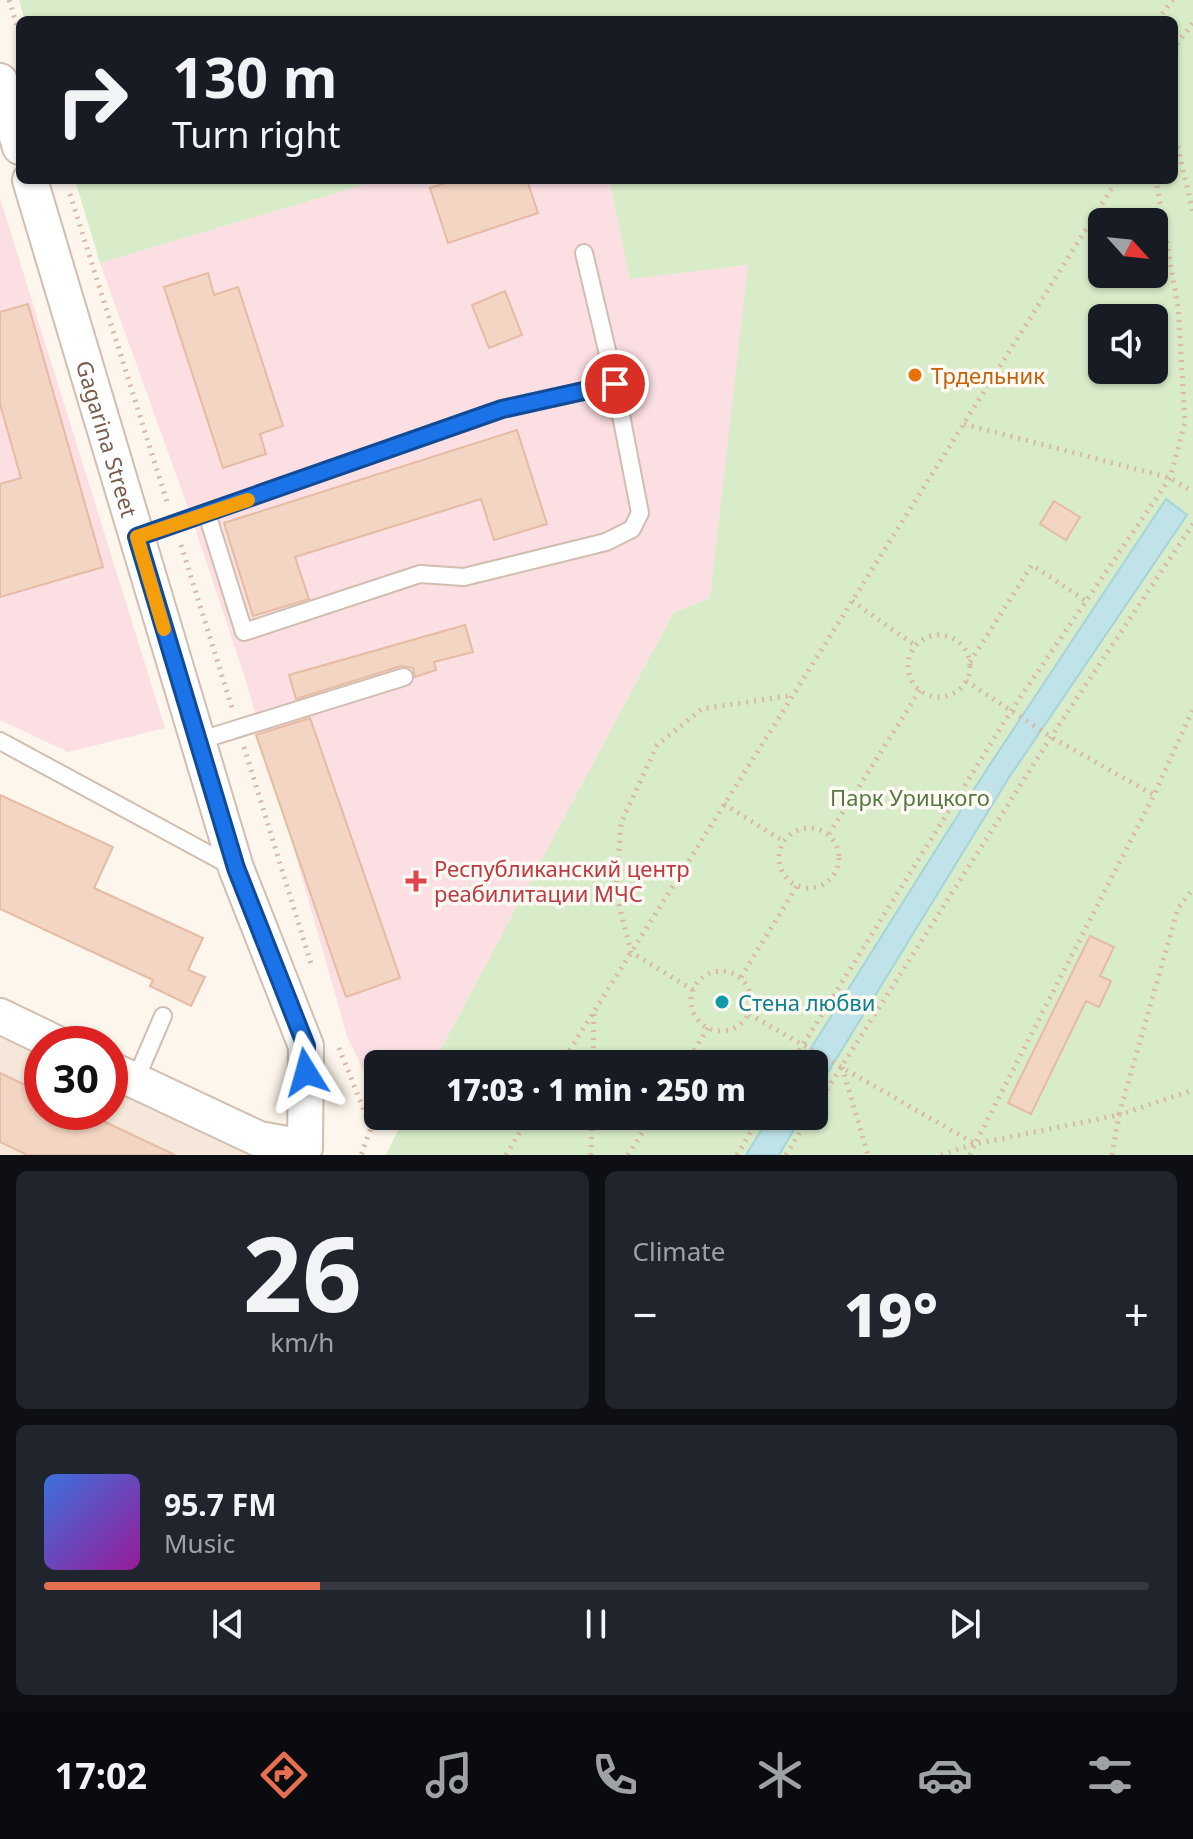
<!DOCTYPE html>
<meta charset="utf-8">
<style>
body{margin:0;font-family:"Noto Sans",sans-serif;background:#20242c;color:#f1f3f6;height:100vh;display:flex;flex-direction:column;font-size:30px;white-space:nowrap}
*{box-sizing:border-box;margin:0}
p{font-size:26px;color:#9ea1a6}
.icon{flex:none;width:44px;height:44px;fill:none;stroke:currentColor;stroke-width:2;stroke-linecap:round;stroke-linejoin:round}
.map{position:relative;height:1155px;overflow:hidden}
.sheet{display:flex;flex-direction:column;gap:16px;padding:16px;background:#0d0f14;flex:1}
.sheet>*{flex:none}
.guide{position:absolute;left:16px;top:16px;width:1162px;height:168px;border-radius:12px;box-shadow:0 2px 6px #0004;background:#171b24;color:#f1f3f6;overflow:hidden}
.needle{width:52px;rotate:117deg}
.buttons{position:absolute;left:1088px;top:208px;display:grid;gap:16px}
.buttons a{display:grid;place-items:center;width:80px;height:80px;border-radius:12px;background:#171b24;box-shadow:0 2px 6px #0004;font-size:40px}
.speed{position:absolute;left:24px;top:1026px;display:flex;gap:16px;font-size:40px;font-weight:700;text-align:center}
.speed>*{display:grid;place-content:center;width:104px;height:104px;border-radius:50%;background:#171b24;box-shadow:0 2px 6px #0004;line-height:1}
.speed .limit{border:12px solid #d22;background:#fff;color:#111}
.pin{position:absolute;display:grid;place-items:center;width:68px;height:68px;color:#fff;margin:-34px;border:4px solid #fff;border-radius:50%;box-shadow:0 2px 8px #0007}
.me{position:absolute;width:88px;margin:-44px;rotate:352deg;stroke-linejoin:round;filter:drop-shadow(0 0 6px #0008)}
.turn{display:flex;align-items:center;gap:28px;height:168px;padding:0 24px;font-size:36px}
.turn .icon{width:104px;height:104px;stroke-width:2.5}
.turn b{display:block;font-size:56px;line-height:68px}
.big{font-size:60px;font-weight:800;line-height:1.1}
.sheet .tile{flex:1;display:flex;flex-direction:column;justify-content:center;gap:12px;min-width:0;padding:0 28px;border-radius:12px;background:#20242c}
.sheet .dial{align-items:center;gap:0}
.dial b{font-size:104px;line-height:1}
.song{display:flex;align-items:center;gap:24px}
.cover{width:96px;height:96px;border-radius:12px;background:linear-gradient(135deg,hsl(220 70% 55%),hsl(300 70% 35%))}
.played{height:8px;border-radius:4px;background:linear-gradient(90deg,#e76f51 25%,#363941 25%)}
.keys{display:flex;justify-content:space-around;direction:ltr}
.heat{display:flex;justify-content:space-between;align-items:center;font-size:44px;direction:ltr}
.sheet .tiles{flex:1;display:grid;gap:16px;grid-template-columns:1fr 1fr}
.tile:last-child{grid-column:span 2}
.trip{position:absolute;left:364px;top:1050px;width:464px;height:80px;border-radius:12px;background:#171b24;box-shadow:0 2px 6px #0004;font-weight:800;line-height:80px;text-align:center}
.tabs{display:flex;height:128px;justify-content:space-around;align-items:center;background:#090b0e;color:#9ea1a6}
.tabs .icon{width:56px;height:56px}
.tabs .on{color:#e76f51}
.tabs b{font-size:36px;color:#f1f3f6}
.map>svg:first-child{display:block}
</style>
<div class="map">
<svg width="1193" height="1155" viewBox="0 0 1193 1155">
<rect width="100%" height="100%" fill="#fdf6ec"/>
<polygon fill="#f5e8da" points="0,1014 42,1044 42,1112 110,1112 110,1066 263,1155 0,1155"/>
<g fill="#fbdfe3">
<polygon points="380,180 609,180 630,278 749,265 710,598 673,613 433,1064 378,1064 378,1099 348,1039 245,678 192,519 100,263"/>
<polygon points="0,198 165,728 68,752 0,720"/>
</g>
<g fill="#d8ecc9" fill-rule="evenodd">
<path d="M19,0H1193V1155H386L405,1116H814V1064H433L673,613L710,598L748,265L630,279L609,180H1174V20H25ZM1102,222H1154V274H1102ZM1102,318H1154V370H1102Z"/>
<polygon points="75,180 380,180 100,263"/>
</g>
<g fill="#bfe3e8" stroke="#a5d3da" stroke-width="2">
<polygon points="1166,499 1187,515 1008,779 814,1095 814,1064 801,1064 985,772"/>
<polygon points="770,1116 802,1116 779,1155 746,1155"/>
</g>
<g fill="#f3d5c3" stroke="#e6bba3" stroke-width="2">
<polygon points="455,180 527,180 538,213 448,243 430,188"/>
<polygon points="208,273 214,295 238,287 283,426 260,434 266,454 223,468 164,287"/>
<polygon points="505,291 522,335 489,348 472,305"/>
<polygon points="28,304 103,567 0,597 0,484 21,478 0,404 0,312"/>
<polygon points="517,430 547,524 494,540 481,499 295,557 309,599 253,616 224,523"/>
<polygon points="1054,501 1080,517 1066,540 1040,524"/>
<polygon points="465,625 473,652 434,662 436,670 415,677 413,668 401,666 296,699 289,675"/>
<polygon points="310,718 400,978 346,997 256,735"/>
<polygon points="0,795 113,847 94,888 203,938 188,970 205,977 191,1006 150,986 153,980 0,909"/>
<polygon points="1090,936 1114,947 1100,976 1111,981 1099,1007 1086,1001 1031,1114 1008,1103"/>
<polygon points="0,1073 42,1093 42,1112 84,1112 175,1155 27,1155 0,1142"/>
</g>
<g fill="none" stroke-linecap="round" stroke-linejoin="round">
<g stroke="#d1beb0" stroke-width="20">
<g id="service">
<polyline points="207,514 244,632 420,574 464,577 606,542 632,529 640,513 615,384 584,253"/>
<polyline points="137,537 502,409 615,384"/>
<polyline points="0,741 231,866"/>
<polyline points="198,741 404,677"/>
<polyline points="135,1081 163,1016"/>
</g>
</g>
<g stroke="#d1beb0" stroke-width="38">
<g id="minor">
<polyline points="0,81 20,147"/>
<path id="s1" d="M30,180L236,868L306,1046L305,1147L302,1155"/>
<polyline points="0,1016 58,1044"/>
<polyline points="110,1069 259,1139 305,1147"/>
</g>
</g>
<g stroke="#d9b8a5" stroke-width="5" stroke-dasharray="2 6" stroke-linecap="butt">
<polyline points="9,0 20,35"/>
<polyline points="1157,20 1173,0"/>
<polyline points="1174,68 1177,44 1193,23"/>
<polyline points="1174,131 1193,213"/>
<polyline points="70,194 168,505"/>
<polyline points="964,424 1170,478 1193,492"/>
<polyline points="181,545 233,711"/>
<polyline points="852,601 916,646"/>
<circle cx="939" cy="666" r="31"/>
<polyline points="970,662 1032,565 1086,601"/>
<polyline points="966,681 1051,737 1154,795"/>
<polyline points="244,747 312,967"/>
<polyline points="724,804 783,841"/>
<circle cx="809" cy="858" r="30"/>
<polyline points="829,834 920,690"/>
<circle cx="721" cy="1001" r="30"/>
<polyline points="741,977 797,886"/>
<polyline points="693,990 631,952 616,893 621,823 657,745 702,709 793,695"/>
<polyline points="749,1014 975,1144 1154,795 1193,709"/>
<polyline points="339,1048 371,1128 361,1155"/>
<polyline points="561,1064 1117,180"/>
<polyline points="593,1064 594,1013"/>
<polyline points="686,1064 708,1028"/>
<polyline points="791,1064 1011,711 1170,478 1185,422 1178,307 1156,180"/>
<polyline points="842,1067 868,1155"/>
<polyline points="814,1110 1051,737 1193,524"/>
<polyline points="506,1155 530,1116"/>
<polyline points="591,1155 592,1116"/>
<polyline points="628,1155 653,1116"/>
<polyline points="737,1155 760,1116"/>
<polyline points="786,1155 810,1116"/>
<polyline points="941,1155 974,1144"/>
<polyline points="970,1155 975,1144 1119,1115 1178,908 1193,889"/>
<polyline points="1112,1155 1119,1115 1193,1090"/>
</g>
<use href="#service" stroke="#fff" stroke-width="16"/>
<use href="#minor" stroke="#fff" stroke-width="34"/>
</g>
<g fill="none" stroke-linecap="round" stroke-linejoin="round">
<g stroke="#114b97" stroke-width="20">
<polyline id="route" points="306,1072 306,1046 236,868 137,537 502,409 615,384"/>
</g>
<use href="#route" stroke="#1a73e8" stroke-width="14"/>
<polyline stroke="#f59e0b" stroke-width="14" points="164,629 137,537 248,500"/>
</g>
<circle fill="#e8710a" stroke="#fffaf3" stroke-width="3" cx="915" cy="375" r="8"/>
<path fill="#e0444e" stroke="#fffaf3" stroke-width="3" d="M412 869h8v8h8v8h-8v8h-8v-8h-8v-8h8z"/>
<circle fill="#0f9aa8" stroke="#fffaf3" stroke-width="3" cx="722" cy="1002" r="8"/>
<g text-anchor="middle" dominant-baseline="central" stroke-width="7" stroke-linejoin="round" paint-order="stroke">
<g font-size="22" fill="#c56008" stroke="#fffaf3" text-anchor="start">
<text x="931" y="375">Трдельник</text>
</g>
<g font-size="22" fill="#7a5c4d" stroke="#fffaf3">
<text stroke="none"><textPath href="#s1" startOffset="270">Gagarina Street</textPath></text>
</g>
<g font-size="22" fill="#537a41" stroke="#fffaf3">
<text x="910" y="797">Парк Урицкого</text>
</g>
<g font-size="22" fill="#be3a42" stroke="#fffaf3" text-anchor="start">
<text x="434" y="868">Республиканский центр<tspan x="434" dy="25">реабилитации МЧС</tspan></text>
</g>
<g font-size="22" fill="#0d838f" stroke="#fffaf3" text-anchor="start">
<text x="738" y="1002">Стена любви</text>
</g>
</g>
</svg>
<div class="buttons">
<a><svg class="needle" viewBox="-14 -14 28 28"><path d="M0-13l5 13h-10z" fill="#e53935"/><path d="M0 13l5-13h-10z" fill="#9ea1a6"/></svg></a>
<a><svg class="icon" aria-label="sound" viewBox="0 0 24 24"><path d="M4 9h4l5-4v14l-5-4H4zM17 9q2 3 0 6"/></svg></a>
</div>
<div class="speed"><div class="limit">30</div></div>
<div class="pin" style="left:615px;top:384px;background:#d93025"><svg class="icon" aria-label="arrive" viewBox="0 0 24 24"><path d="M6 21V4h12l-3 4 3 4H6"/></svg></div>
<svg class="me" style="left:306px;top:1072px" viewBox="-20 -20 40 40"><path d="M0-17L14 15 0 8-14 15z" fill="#1a73e8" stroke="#fff" stroke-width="4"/></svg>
<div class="trip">17:03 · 1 min · 250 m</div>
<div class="guide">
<div class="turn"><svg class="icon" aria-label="right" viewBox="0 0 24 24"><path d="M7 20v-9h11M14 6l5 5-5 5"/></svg><div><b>130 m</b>Turn right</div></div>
</div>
</div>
<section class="sheet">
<div class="tiles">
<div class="tile dial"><b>26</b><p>km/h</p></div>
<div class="tile"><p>Climate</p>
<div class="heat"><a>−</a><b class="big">19°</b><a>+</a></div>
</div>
<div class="tile">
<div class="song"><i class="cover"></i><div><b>95.7 FM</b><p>Music</p></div></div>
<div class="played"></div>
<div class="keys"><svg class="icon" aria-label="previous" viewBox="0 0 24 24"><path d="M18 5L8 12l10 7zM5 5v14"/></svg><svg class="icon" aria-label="pause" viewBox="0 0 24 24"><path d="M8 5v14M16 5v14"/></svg><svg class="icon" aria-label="next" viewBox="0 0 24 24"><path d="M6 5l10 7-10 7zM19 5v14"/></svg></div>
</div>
</div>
</section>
<nav class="tabs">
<b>17:02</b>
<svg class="icon on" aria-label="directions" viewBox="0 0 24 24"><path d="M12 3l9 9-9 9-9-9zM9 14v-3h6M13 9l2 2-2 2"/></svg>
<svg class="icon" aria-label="music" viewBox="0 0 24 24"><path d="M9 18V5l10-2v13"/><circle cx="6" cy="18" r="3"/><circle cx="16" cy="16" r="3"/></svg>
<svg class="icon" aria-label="phone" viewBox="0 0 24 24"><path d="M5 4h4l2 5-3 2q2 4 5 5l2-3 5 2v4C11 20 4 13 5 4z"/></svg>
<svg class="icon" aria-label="climate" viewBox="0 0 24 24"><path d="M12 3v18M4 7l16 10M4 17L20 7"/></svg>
<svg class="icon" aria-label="car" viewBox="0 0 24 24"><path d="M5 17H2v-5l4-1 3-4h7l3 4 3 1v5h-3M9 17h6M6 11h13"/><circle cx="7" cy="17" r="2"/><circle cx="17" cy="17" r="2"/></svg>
<svg class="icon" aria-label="filters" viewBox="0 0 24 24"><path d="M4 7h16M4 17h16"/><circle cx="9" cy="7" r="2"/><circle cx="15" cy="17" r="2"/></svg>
</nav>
